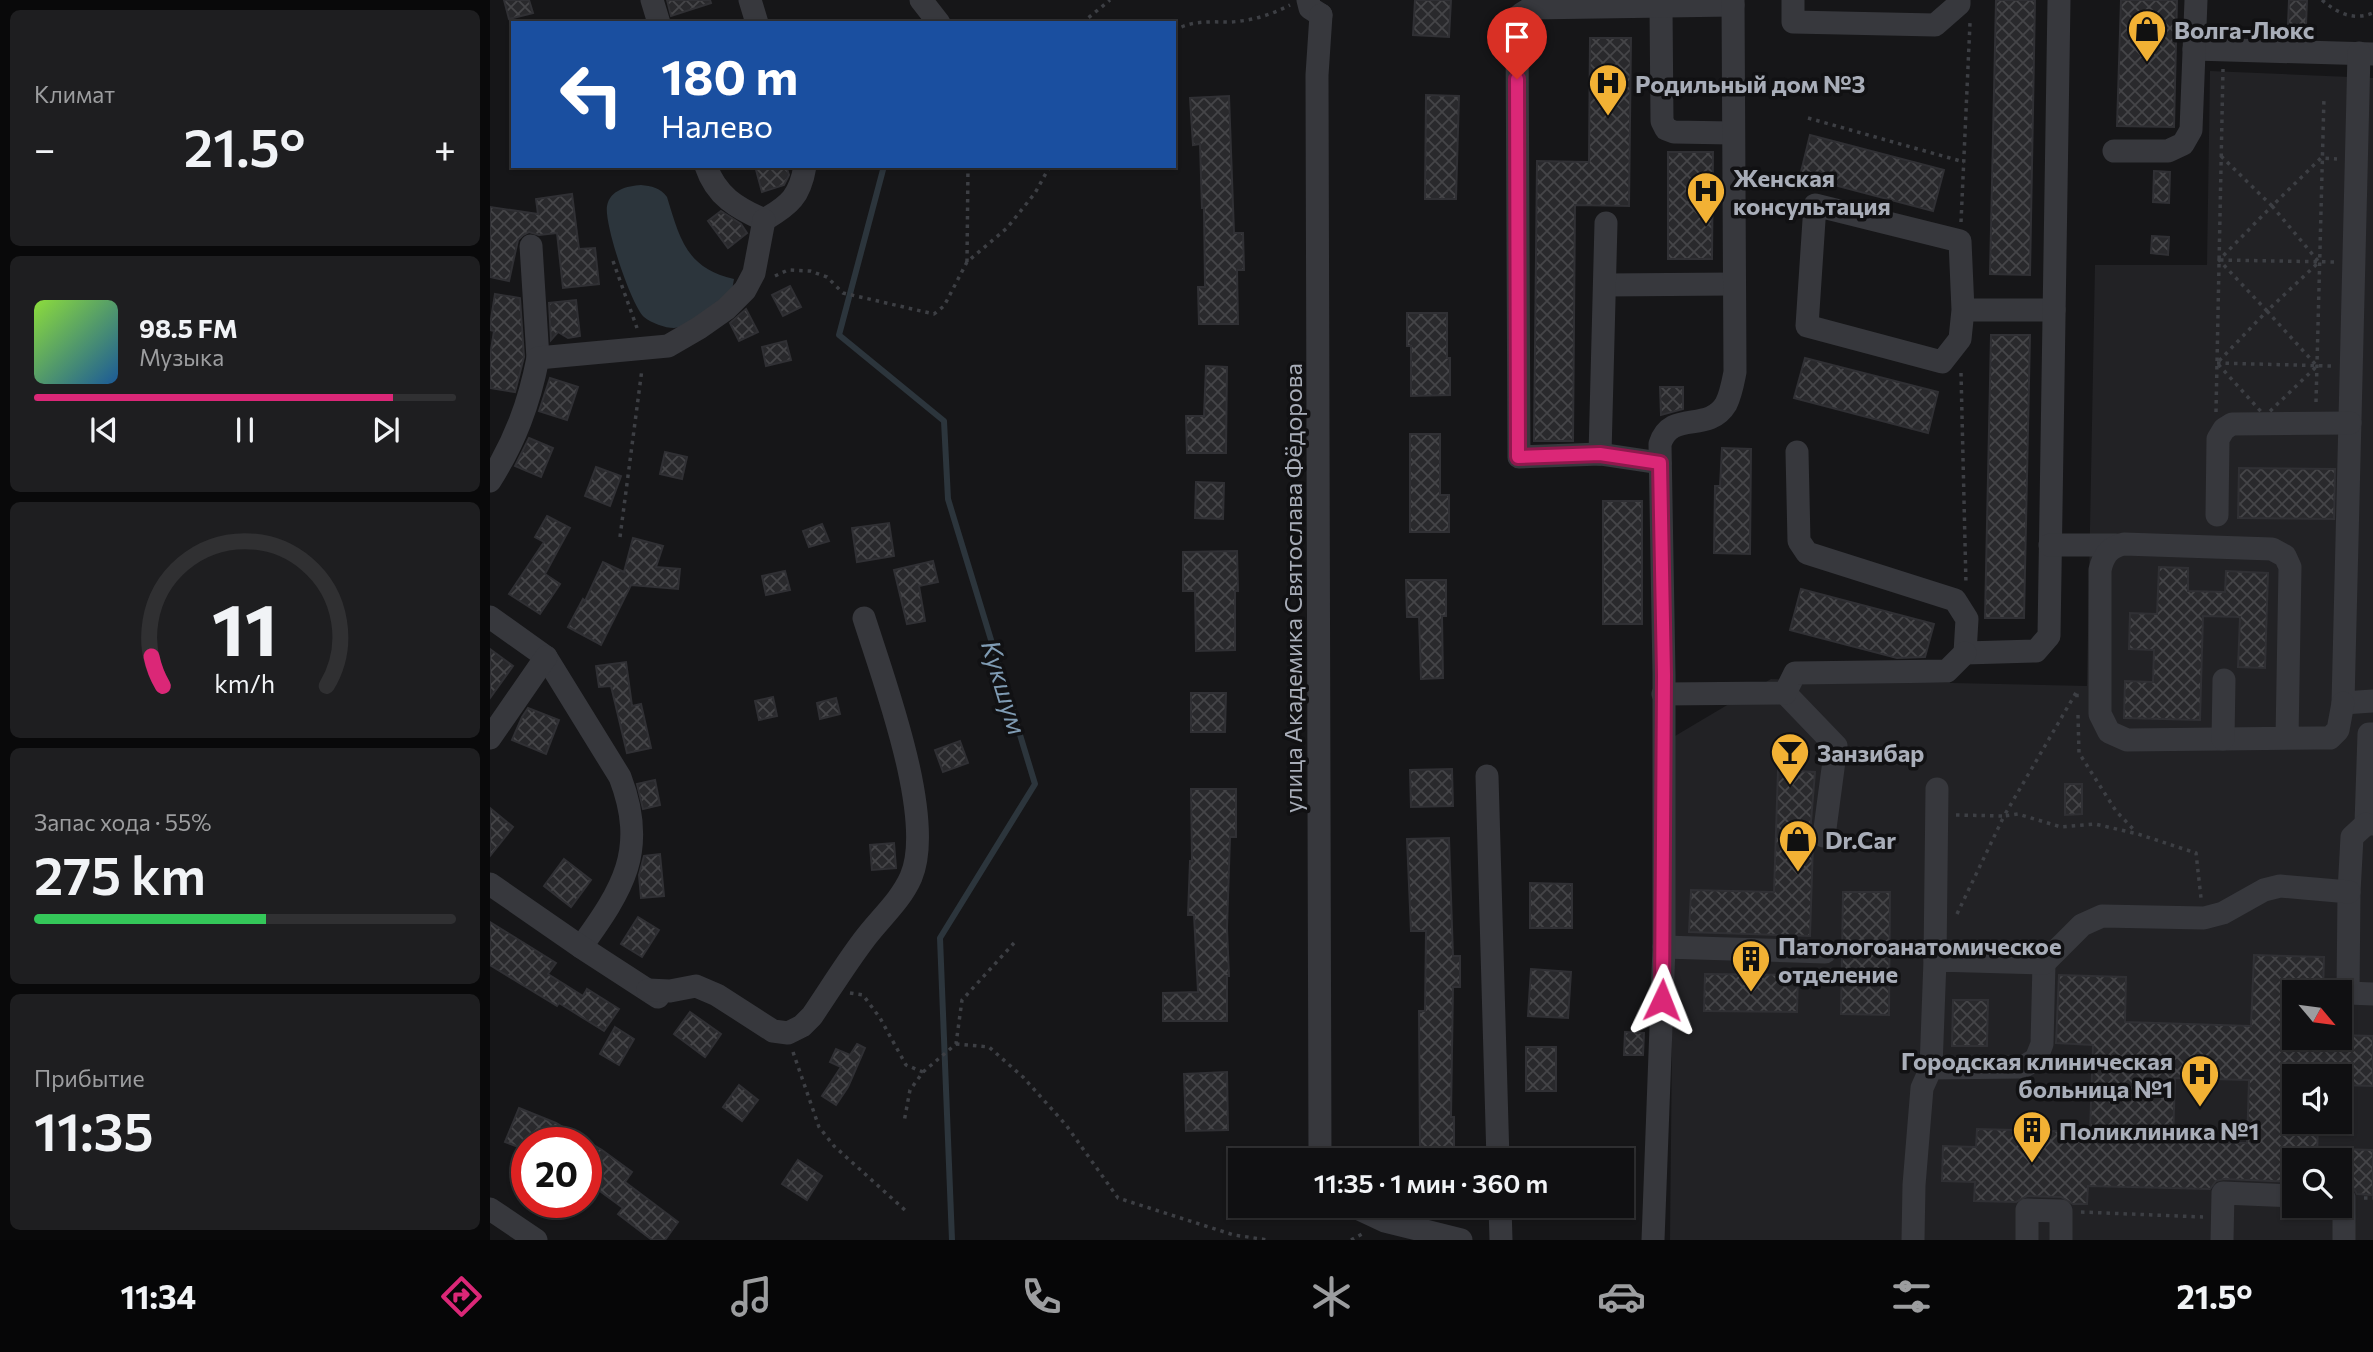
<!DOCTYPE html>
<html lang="ru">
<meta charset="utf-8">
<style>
body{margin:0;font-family:Commissioner,sans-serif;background:#1e1e20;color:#f1f3f6;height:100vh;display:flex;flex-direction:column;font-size:26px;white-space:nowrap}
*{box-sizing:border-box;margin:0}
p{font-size:23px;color:#9c9d9f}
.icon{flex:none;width:38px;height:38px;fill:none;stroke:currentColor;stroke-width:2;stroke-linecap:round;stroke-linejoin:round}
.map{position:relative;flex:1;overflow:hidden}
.details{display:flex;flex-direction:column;gap:10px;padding:10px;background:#09090a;width:490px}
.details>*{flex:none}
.hud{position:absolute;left:21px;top:21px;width:665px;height:147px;border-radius:0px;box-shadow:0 2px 5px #0004,0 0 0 2px #303032;background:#1a4fa0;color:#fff;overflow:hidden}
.needle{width:46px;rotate:119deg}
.fabs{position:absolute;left:1792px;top:980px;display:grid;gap:14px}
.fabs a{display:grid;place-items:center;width:70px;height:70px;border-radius:0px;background:#101012;box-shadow:0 2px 5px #0004,0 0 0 2px #303032;font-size:35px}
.speed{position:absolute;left:21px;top:1127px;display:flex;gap:14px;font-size:35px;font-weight:700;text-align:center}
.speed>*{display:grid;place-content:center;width:91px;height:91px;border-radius:50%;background:#101012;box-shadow:0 2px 5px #0004,0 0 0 2px #303032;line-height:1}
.speed .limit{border:10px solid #d22;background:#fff;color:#111}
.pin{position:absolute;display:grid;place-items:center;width:60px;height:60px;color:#fff;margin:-72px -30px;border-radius:50% 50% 50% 0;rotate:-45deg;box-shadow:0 0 7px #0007}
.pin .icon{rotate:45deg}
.me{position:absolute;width:77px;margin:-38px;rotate:2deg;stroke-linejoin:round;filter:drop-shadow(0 0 5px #0008)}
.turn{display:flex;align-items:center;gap:24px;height:147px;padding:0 35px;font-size:32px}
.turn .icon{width:91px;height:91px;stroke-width:2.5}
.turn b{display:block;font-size:49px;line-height:60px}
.big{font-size:52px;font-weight:600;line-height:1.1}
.details .widget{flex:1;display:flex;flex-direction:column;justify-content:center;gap:10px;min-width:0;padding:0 24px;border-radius:10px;background:#1e1e20}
.details .dial{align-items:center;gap:0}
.dial svg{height:182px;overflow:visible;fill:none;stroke:#303032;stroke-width:7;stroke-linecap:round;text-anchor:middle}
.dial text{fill:#f1f3f6;stroke:none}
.song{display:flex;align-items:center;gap:21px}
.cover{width:84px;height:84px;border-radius:10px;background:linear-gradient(135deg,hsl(90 70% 55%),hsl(210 70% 35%))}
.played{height:7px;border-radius:4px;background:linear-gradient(90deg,#db2777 85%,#303032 85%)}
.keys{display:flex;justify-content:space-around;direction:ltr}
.heat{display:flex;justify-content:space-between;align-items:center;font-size:38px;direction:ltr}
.charge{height:10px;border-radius:5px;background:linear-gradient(90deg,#34c759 55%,#303032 0)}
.trip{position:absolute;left:738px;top:1148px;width:406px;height:70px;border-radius:0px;background:#101012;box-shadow:0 2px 5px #0004,0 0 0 2px #303032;font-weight:600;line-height:70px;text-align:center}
.tabs{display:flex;height:112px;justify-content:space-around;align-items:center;background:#060607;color:#9c9d9f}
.tabs .icon{width:49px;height:49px}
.tabs .active{color:#db2777}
.tabs b{font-size:32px;color:#f1f3f6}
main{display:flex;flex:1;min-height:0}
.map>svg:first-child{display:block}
</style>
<main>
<section class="details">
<div class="widget"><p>Климат</p>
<div class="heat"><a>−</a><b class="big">21.5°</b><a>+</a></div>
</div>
<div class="widget">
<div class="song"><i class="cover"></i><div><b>98.5 FM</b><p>Музыка</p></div></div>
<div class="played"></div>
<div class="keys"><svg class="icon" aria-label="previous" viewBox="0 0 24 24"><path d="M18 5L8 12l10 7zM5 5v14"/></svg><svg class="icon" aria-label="pause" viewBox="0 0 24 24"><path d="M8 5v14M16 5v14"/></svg><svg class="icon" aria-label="next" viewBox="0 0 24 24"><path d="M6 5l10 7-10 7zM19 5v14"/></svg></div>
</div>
<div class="widget dial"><svg viewBox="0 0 100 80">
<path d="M14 69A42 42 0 1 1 86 69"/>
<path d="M14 69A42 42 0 0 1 9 56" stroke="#db2777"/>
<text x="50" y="56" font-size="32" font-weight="700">11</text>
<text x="50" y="72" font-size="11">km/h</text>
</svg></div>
<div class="widget"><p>Запас хода · 55%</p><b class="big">275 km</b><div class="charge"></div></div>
<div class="widget"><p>Прибытие</p><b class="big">11:35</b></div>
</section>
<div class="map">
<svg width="1883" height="1240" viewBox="0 0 1883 1240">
<defs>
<pattern id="building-cross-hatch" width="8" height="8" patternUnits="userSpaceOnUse" patternTransform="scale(1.75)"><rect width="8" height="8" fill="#29292c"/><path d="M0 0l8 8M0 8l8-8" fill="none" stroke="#454548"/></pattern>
</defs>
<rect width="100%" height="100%" fill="#161618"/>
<path fill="#222225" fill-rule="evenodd" d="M1720,71L1883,78V1240H1180L1185,736L1281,679L1597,686L1605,265H1717ZM1804,992H1850V1038H1804ZM1804,1076H1850V1122H1804ZM1804,1160H1850V1206H1804Z"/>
<path fill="#2c353c" d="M151,185C161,186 171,188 177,197C190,239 196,268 244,279L242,290C227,302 203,326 184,328C175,328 161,323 154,317C141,305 114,224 117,206C120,190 137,186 151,185Z"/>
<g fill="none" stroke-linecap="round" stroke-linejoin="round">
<polyline stroke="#2c353c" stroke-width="6" points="394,166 349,335 454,421 458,499 545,784 450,938 462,1240"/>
</g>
<g fill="url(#building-cross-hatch)" stroke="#303034" stroke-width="2" fill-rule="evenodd">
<polygon points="14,0 39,0 43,13 19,19"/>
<polygon points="177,0 220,0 221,3 181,16"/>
<polygon points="925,0 961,0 959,37 923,35"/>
<polygon points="1506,0 1545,0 1540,275 1500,274"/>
<polygon points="1631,0 1687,0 1684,127 1627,126"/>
<polygon points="1799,0 1817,0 1816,26 1798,25"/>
<polygon points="1100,38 1141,38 1139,206 1085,205 1083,441 1044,441 1047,161 1099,162"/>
<polygon points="936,95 969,96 966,199 935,199"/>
<polygon points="739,96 744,233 753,233 754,270 747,270 748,324 709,324 708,287 715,287 714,208 712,208 710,144 703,145 700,98"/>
<polygon points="1320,135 1454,170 1443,211 1310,176"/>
<polygon points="1178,152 1223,152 1222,259 1178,259"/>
<polygon points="265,166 296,166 299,175 294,185 272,192"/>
<polygon points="1664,171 1680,172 1679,203 1663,202"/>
<polygon points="82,194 89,249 105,248 109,284 73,288 67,233 49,235 39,232 33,235 28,240 19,281 0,277 0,207 48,214 46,199"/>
<polygon points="231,211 251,224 257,233 238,248 218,221"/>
<polygon points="1662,236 1679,237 1678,255 1661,253"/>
<polygon points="300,286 311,307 293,316 282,295"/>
<polygon points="5,294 30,298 34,357 25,392 0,388 0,356 4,331 0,330 0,325"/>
<polygon points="86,300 90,336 78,338 68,332 61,340 59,303"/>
<polygon points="256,309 268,332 249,341 240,323"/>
<polygon points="917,313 957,313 957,358 960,358 960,395 921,396 921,346 917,346"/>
<polygon points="1501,335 1540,335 1534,618 1495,618"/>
<polygon points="296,341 301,360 276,366 272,347"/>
<polygon points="1315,358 1448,392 1438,433 1304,398"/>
<polygon points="716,366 737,367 736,453 697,453 696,416 714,416"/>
<polygon points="60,378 88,387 77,420 49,411"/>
<polygon points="1170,387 1193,387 1193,409 1171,415"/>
<polygon points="920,434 950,434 950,495 959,495 959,532 920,532"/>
<polygon points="39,438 63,448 51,477 25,466"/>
<polygon points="1232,448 1261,449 1260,554 1224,553 1225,486 1230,486"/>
<polygon points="175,452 197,457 192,479 170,474"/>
<polygon points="106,467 131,476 120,506 95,496"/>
<polygon points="1749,468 1845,469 1844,519 1748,518"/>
<polygon points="706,482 734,483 733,519 705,518"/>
<rect x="1113" y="501" width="39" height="123"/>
<polygon points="57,516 80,528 55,574 70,584 50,614 19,594 54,542 45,537"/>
<polygon points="399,523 404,556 367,562 362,528"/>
<polygon points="332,524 339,541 319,547 313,531"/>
<polygon points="143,538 173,546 166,567 190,569 188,589 141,585 111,645 78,627 93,599 95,601 113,562 134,572"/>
<polygon points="747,551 748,591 745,591 745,650 706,651 705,591 693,591 693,552"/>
<polygon points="443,561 448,582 429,586 435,621 417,624 404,570"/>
<polygon points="1669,567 1698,568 1698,591 1735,592 1736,571 1778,573 1775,668 1748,667 1750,617 1713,616 1710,720 1634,718 1635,681 1663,682 1664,650 1639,649 1640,613 1667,614"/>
<polygon points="295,571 300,590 276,595 272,576"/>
<polygon points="916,580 956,580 956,616 952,616 953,678 931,679 929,617 917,617"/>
<polygon points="1311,589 1444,624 1435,657 1407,658 1300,630"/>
<polygon points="0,649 23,666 0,698"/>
<polygon points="136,662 142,706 151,704 161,748 137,753 121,686 109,687 106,666"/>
<polygon points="701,693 736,693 735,732 701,732"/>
<polygon points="283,697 287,716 269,720 265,701"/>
<polygon points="346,698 350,714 330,719 327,703"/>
<polygon points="38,708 69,720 56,754 22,740 32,717"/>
<polygon points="470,741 478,763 453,772 445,750"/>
<polygon points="962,769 963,806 921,807 920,770"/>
<polygon points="1288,770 1325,772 1320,834 1323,844 1320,936 1199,932 1201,890 1284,892"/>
<polygon points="165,780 170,805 153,809 147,784"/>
<polygon points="1575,784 1592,784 1592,814 1575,815"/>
<polygon points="701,789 746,789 746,837 740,837 737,928 739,976 737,976 737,1021 673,1021 673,993 708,992 704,915 698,915 700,861 702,861"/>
<polygon points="0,808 23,827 0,856"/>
<polygon points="959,838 963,956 970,956 970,987 963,987 961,1117 964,1117 964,1150 930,1150 929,1011 935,1011 936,931 921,931 917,839"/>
<polygon points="404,843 406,868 382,870 380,845"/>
<polygon points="170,854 174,896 151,898 149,875 154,856"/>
<polygon points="74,859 101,880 81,907 54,886"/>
<polygon points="1040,883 1082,884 1082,928 1040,928"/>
<polygon points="1353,892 1400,892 1399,1015 1351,1014"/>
<polygon points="148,917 169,930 152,957 131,944"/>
<polygon points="0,922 66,963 58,974 93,996 97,989 129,1009 114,1031 69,1003 67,1006 0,965"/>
<path d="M1764,955L1834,957L1833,992H1804V1038H1850V1035L1883,1036V1086L1850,1085V1076H1804V1122H1828L1827,1160H1804V1182L1734,1179L1726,1181L1720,1189L1598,1186L1597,1204H1583L1571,1197L1537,1196L1526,1202L1484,1201L1485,1182L1452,1181L1453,1146L1486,1147L1487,1129L1600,1132L1603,1045L1566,1043L1569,975L1636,977L1635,1022L1761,1026ZM1685,1078L1759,1080L1757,1143L1683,1141Z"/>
<polygon points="1041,969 1081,972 1078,1018 1038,1016"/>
<polygon points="1215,974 1308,975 1307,1012 1214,1011"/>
<polygon points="1463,1000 1498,1000 1497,1046 1462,1046"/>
<polygon points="200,1012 231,1034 215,1057 184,1034"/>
<polygon points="125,1027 144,1039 129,1065 110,1054"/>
<polygon points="1135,1032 1154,1033 1153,1055 1134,1055"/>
<polygon points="367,1044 375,1048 358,1087 346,1105 332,1096 351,1067 340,1062 346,1049 360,1055"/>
<rect x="1036" y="1047" width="30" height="44"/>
<polygon points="737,1072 738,1130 696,1131 694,1074"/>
<polygon points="249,1085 268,1100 252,1121 233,1107"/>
<polygon points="29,1108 66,1123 112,1150 142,1172 135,1182 188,1222 175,1240 162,1240 128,1214 133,1208 103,1186 105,1183 96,1178 96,1143 37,1143 37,1150 15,1142"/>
<polygon points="1850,1149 1883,1150 1883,1195 1867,1194 1862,1186 1850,1184"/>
<polygon points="308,1160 332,1176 317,1200 292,1184"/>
</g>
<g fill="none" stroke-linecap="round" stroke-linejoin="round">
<g stroke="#3d3f44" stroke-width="3.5" stroke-dasharray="3.5 5" stroke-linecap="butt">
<path d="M1832,0C1847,13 1863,21 1883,13"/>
<polyline points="592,23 620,0"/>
<path d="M684,31C701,20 720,22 740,22C761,21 781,15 800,5"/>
<polyline points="1318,118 1474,162"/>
<polyline points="1731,156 1782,206 1831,158 1847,159"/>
<polygon points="1782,206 1829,262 1777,311 1729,260"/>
<polyline points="1471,222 1480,23"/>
<polyline points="1730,260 1845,262"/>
<polyline points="123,261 147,328"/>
<polyline points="477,262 478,166"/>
<polyline points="285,276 298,270 320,271 337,277 353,293 444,314 454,306 477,262 517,228 545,193 560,166"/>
<polygon points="1777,311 1827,366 1775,416 1727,363"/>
<polyline points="1727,363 1842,366"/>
<polyline points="1471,373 1476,585"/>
<polyline points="1826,402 1834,97"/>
<polyline points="1726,412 1733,69"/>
<polyline points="130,537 152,369"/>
<polyline points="1588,715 1589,753 1626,811 1646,832"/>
<polyline points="1466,815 1514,816 1587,691 1587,700"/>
<polyline points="1467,914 1514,816 1528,814 1571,827 1605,824 1648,834 1706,853 1711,898"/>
<polyline points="360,993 373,995 390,1018 416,1065 433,1072 420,1090 414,1122"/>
<polyline points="466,1044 499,1047 533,1077 576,1125 628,1198 744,1235 778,1240"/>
<polyline points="303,1052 329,1127 344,1146 416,1211"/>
<polyline points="433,1072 466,1044 472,1000 524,943"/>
<polyline points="1874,1198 1883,1198"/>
<polyline points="1591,1212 1713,1217"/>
<polyline points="861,1240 872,1234"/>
</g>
<g stroke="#37383d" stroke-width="23">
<polyline points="162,0 169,23"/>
<polyline points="260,0 267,23"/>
<polyline points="431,0 449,23"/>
<polyline points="818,0 820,8 831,15"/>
<polyline points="1303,0 1303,22 1445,25 1469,4 1469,0"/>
<polyline points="1171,7 1172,121 1176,129 1184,132 1242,133"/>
<polyline points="1704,49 1883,54"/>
<polyline points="1869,53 1853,703 1883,701"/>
<polyline points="1624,151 1678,151 1693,144 1701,130 1706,0"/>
<path d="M216,166C226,196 247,208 274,220C300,205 310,196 315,166"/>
<polyline points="41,246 48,358"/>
<polyline points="1115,285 1243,284"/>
<polyline points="1473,310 1470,241 1325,205 1317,326 1452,362 1470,339 1473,310 1564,310"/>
<polyline points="1307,452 1309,541 1317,553 1465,600 1477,619 1475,653 1546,651 1559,636 1569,0"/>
<polyline points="1110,454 1116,223"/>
<polyline points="1170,463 1110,454 1029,457 1027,25 1031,14 1041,8 1243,5"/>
<path d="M0,481C25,441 39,404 48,358L178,346L209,328L236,309L255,290L264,273L274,220"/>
<polyline points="1727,515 1728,439 1734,429 1742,424 1860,423"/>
<polyline points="1560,545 1626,545"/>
<path d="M0,617L56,657L130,777C158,850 133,889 91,947"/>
<polyline points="1295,693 1346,746 1334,836"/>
<polyline points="1173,694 1295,693 1305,673 1457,671 1475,653"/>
<polyline points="1883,734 1879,734 1876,824 1883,824"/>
<polyline points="0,738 56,657"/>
<path d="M1797,738L1800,567L1795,556L1782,549L1634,544C1619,547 1613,556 1610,570V714L1619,732L1637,740L1827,738H1840L1848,730L1853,703"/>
<polyline points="1733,739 1734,680"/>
<polyline points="997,776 1008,1160"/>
<polyline points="1876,824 1862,837 1859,892 1858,993 1883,994"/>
<polyline points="0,884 91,947 168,997"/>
<polyline points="1174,947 1335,952"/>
<polyline points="1445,960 1447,789"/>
<path d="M158,990L180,991L206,986L227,995L283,1031L298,1033L312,1026L322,1016C339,991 355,965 373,941C389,919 410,902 421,877C446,819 393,678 374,618"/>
<polyline points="1441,1068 1533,1067 1546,1059 1552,1044 1554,963"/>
<polyline points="830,1160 827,75 831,15"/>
<polyline points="1850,1198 1854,1198 1854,1240"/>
<polyline points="863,1206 895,1221 971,1240"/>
<polyline points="1010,1206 1011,1240"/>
<polyline points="0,1209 46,1240"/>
<path d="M1163,1240L1174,947V675L1170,444C1181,409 1218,434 1236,404C1241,394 1243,382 1245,372L1243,0"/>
<polyline points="1423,1240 1424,1185 1432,1088 1441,1068 1445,960 1554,963 1592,925 1612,916 1714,918 1733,913 1774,890 1790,886 1859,892"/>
<polyline points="1537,1240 1537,1210 1571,1211 1571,1240"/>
<polyline points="1732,1240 1733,1193 1804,1196"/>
</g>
</g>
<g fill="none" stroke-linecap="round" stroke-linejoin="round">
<g stroke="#8e194d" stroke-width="18">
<polyline id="route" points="1027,79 1028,457 1110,454 1170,463 1174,675 1172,1000"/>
</g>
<use href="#route" stroke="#db2777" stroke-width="12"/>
</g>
<defs>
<g id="shop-pin" transform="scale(2.0125)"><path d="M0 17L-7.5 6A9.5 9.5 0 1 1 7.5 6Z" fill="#f2b134" stroke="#111113"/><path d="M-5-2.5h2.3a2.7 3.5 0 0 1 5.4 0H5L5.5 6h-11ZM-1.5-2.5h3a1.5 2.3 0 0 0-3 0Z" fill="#111"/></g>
<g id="hospital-pin" transform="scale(2.0125)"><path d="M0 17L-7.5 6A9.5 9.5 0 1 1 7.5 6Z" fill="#f2b134" stroke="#111113"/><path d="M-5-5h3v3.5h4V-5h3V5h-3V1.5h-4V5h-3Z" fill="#111"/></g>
<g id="bar-pin" transform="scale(2.0125)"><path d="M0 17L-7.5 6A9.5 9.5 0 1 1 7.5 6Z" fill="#f2b134" stroke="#111113"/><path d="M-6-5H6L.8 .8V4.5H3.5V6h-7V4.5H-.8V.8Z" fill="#111"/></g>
<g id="building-pin" transform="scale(2.0125)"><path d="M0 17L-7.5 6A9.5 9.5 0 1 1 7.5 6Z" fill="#f2b134" stroke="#111113"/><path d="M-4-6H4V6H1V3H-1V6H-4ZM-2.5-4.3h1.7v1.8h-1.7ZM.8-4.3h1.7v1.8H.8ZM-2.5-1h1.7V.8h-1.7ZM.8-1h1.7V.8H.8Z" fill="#111"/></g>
</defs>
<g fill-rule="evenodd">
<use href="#shop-pin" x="1657" y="29"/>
<use href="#hospital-pin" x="1118" y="83"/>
<use href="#hospital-pin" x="1216" y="191"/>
<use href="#bar-pin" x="1300" y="752"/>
<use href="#shop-pin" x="1308" y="839"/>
<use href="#building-pin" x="1261" y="959"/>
<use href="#hospital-pin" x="1710" y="1074"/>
<use href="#building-pin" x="1542" y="1130"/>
</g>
<g text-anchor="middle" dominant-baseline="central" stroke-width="7" stroke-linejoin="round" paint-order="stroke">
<g font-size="24" font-weight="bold" fill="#a8adb8" stroke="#111113" text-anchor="start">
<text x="1684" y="29">Волга-Люкс</text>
<text x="1145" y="83">Родильный дом №3</text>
<text x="1243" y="177">Женская<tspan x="1243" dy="28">консультация</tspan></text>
<text x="1327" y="752">Занзибар</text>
<text x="1335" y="839">Dr.Car</text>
<text x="1288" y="945">Патологоанатомическое<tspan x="1288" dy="28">отделение</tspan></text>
<text x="1683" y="1060" text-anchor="end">Городская клиническая<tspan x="1683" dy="28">больница №1</tspan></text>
<text x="1569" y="1130">Поликлиника №1</text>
</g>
<g font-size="24" fill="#a8adb8" stroke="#111113">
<text transform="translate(802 588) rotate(-90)">улица Академика Святослава Фёдорова</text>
</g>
<g font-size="26" font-style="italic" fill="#7f9bb3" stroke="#111113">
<text transform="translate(515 687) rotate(73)">Кукшум</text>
</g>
</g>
</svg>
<div class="fabs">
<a><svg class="needle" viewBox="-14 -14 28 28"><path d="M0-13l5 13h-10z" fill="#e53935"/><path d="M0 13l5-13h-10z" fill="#9c9d9f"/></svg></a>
<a><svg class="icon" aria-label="sound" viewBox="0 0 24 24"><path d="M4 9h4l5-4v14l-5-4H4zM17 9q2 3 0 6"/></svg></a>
<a><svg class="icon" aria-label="search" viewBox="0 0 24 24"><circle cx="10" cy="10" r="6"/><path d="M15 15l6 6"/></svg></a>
</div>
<div class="speed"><div class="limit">20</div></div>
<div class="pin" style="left:1027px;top:79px;background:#d93025"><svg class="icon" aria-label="arrive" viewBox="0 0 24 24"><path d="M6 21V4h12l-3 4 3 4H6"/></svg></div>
<svg class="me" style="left:1172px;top:1000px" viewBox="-20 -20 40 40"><path d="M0-17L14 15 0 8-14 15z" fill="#db2777" stroke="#fff" stroke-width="4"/></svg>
<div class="trip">11:35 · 1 мин · 360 m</div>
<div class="hud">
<div class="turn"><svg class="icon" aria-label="left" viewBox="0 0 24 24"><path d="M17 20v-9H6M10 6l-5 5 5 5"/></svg><div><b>180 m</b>Налево</div></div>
</div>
</div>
</main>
<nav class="tabs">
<b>11:34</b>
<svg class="icon active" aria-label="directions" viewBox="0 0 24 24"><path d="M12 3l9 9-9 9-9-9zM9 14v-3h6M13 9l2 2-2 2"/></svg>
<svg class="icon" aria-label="music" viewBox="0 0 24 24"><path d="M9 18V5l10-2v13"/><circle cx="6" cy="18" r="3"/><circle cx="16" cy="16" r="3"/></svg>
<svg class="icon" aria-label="phone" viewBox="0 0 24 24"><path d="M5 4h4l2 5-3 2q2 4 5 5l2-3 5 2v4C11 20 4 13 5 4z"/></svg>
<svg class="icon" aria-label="climate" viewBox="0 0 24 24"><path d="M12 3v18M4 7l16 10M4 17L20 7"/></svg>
<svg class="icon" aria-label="car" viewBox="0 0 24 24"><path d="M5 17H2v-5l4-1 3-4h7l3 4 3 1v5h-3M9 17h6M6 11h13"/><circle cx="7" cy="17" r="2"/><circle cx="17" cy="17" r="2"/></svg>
<svg class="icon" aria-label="filters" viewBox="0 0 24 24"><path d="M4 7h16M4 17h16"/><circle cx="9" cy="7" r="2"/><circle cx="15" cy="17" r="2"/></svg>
<b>21.5°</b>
</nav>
